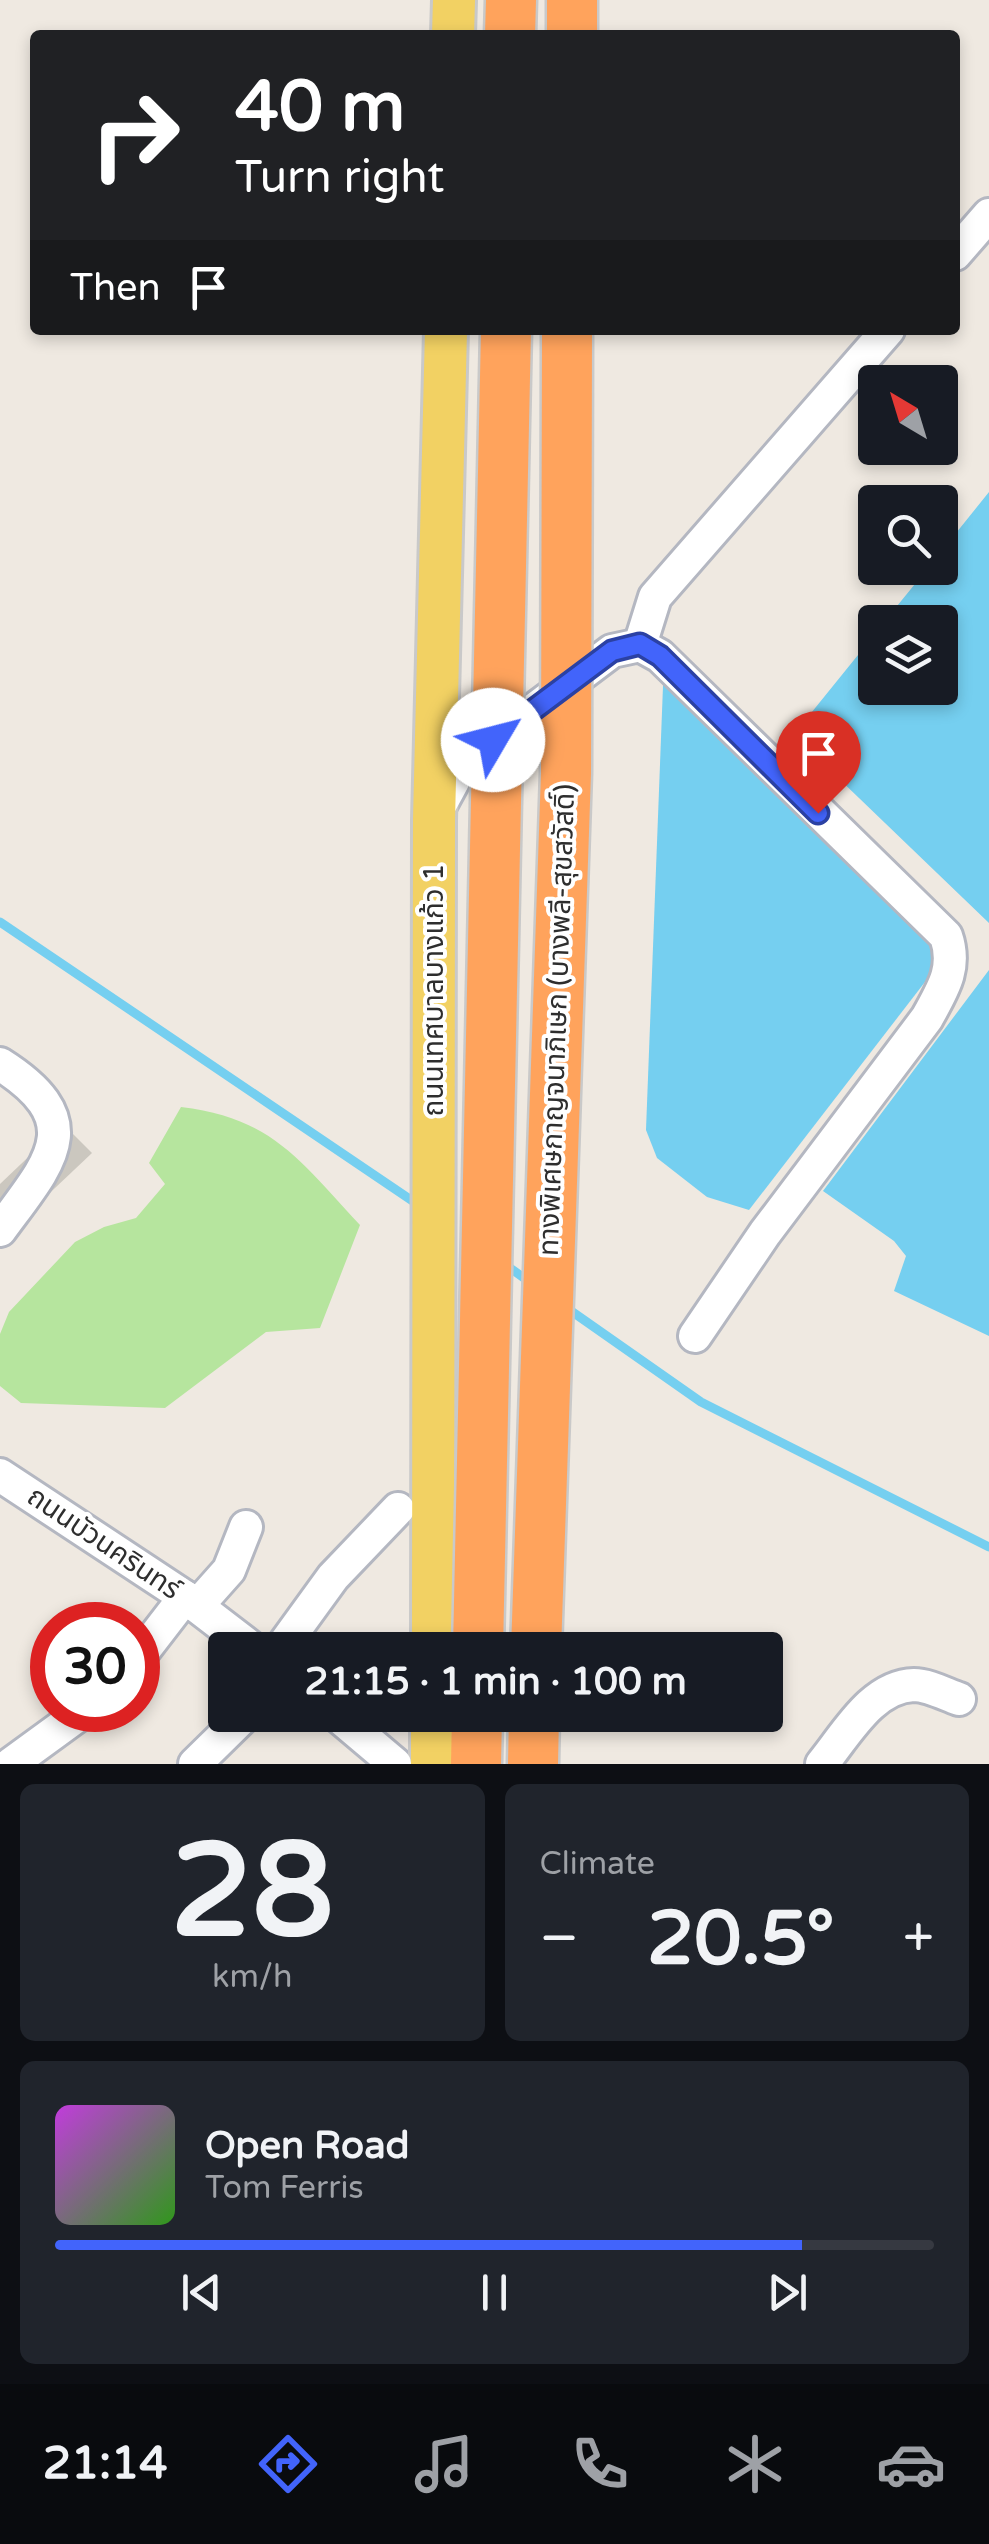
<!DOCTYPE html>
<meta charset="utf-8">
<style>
body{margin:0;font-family:"Varela Round","Noto Sans Thai",sans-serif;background:#20242c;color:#f1f3f6;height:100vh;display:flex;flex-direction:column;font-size:38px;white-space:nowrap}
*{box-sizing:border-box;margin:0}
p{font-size:32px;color:#9ea1a6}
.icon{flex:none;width:55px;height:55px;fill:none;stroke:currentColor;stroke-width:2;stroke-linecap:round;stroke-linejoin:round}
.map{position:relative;height:1764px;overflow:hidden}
.sheet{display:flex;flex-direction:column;gap:20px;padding:20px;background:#0d0f14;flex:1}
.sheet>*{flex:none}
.hud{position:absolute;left:30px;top:30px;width:930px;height:305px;border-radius:10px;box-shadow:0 5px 15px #0003;background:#202124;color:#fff;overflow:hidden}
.needle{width:65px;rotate:322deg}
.tools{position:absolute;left:858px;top:365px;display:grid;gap:20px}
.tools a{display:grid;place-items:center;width:100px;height:100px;border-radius:10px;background:#171b24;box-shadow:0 5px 15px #0003;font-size:50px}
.speed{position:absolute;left:30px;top:1602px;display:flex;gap:20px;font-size:50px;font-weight:700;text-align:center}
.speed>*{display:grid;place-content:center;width:130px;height:130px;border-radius:50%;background:#171b24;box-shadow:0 5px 15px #0003;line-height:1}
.speed .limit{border:15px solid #d22;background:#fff;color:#111}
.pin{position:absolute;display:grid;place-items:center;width:85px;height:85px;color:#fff;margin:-102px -42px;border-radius:50% 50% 50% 0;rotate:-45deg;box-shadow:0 0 10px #0007}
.pin .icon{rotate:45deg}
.me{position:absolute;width:110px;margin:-55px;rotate:53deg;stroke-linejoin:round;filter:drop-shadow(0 0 8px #0008)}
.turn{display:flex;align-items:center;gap:35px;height:210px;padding:0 40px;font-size:45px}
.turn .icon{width:130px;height:130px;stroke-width:2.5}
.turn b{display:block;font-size:70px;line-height:85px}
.then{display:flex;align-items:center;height:95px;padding:0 40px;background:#0003;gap:20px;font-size:38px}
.big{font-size:75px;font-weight:800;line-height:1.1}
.sheet .tile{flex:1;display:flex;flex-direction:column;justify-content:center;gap:15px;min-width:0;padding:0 35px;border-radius:15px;background:#20242c}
.sheet .dial{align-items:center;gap:0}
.dial b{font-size:130px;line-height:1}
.song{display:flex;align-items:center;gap:30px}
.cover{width:120px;height:120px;border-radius:15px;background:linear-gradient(135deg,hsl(290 70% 55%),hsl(110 70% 35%))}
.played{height:10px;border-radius:5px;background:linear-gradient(90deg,#4264fb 85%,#363941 85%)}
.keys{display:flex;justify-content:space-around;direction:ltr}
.heat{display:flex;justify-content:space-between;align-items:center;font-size:55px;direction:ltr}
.sheet .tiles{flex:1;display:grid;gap:20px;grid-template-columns:1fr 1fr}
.tile:last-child{grid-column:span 2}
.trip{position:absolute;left:208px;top:1632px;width:575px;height:100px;border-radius:10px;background:#171b24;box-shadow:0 5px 15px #0003;font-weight:800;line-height:100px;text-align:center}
.dock{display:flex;height:160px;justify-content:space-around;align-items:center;background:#090b0e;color:#9ea1a6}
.dock .icon{width:70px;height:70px}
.dock .selected{color:#4264fb}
.dock b{font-size:45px;color:#f1f3f6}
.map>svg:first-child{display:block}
</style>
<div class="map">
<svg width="989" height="1764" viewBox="0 0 989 1764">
<rect width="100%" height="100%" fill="#efe9e1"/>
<path fill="#b6e59e" d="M181,1107C273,1118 300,1161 360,1225L320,1328L266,1332L165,1408L21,1403L0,1386V1334L9,1312L75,1242L104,1227L136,1218L165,1184L149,1163Z"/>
<g fill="#75cff0">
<polygon points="989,492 989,923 807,748 803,723 875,634 875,688 940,688 940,622 884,622 928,568 940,568 940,553"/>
<polygon points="666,674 933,936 935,969 749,1210 707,1197 657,1158 646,1130 663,686"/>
<polygon points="989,970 989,1336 894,1291 906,1256 894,1241 823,1191"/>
</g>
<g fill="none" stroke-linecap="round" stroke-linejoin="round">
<g stroke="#75cff0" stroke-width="9">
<polyline points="0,922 420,1206"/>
<polyline points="503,1263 531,1283"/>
<polyline points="564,1306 701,1402 989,1547"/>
</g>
</g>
<polygon fill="#cbc7bf" points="63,1124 92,1153 0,1240 0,1184"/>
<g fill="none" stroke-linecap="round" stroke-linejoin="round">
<g stroke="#b4b7c1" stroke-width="38">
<g id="minor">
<polyline points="955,254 989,215"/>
<polyline points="640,645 655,597 888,330"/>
<path d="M437,811L463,763L612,651L640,645L660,656L946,936C957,968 943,989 927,1018L765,1233L695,1336"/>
<path d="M0,1064C92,1122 49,1163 0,1230"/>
<polyline points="0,1475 185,1597 254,1650"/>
<polyline points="197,1606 229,1570 246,1527"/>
<polyline points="280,1650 333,1577 398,1509"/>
<polyline points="138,1658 185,1597"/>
<polyline points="337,1715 395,1764"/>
<polyline points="11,1764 85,1710"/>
<polyline points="195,1764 245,1715"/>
<path d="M822,1764C846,1735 872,1686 914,1685C928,1685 945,1694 959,1699"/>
</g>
</g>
<g stroke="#c9c9c9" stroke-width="48">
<g id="major">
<polyline points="453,35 454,0"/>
<polyline points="433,1650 434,820 446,330"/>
<polyline points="432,1764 432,1715"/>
</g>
</g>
<g stroke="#c9c9c9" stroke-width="55">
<g id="highway">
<polyline points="510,35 511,0"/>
<polyline points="572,35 572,0"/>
<polyline points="476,1764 477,1715"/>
<polyline points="533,1764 534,1715"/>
</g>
</g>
<use href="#minor" stroke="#fff" stroke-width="32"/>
<use href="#major" stroke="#f2d163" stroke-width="42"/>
<use href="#highway" stroke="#ffa35c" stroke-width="50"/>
<g stroke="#c9c9c9" stroke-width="55" stroke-linecap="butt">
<g id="highway-bridge">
<polyline points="478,1650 506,330"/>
<polyline points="536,1650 566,773 567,330"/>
</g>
</g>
<use href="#highway-bridge" stroke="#ffa35c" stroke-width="50"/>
</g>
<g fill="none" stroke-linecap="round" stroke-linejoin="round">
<g stroke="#2b41a3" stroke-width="25">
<polyline id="route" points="493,740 612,651 640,644 660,656 818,813"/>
</g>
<use href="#route" stroke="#4264fb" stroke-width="18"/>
</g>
<g text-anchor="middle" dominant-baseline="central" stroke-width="8" stroke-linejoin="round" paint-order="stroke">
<g font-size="28" fill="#2e2e2e" stroke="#fff">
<text transform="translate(434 990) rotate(-90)">ถนนเทศบาลบางแก้ว 1</text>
<text transform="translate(557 1020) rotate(-88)">ทางพิเศษกาญจนาภิเษก (บางพลี-สุขสวัสดิ์)</text>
<text transform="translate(104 1543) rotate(34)">ถนนบัวนครินทร์</text>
</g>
</g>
</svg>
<div class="tools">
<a><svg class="needle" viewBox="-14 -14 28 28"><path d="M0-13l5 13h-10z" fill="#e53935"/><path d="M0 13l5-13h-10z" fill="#9ea1a6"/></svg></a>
<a><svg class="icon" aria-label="search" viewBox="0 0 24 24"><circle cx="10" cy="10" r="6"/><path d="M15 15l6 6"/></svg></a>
<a><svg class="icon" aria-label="layers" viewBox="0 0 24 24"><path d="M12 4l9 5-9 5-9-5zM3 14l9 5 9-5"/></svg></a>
</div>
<div class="speed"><div class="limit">30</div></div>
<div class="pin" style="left:818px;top:813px;background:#d93025"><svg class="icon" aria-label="arrive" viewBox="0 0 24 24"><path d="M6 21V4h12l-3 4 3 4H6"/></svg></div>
<svg class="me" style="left:493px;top:740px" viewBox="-20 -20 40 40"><circle r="19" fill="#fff"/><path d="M0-13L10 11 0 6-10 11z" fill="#4264fb"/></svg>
<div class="trip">21:15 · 1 min · 100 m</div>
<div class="hud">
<div class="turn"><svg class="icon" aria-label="right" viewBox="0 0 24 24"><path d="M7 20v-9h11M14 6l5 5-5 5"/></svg><div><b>40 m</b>Turn right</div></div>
<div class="then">Then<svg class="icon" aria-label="arrive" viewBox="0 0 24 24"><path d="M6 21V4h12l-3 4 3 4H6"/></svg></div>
</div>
</div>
<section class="sheet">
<div class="tiles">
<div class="tile dial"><b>28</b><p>km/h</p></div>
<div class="tile"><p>Climate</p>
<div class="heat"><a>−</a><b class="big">20.5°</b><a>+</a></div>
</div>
<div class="tile">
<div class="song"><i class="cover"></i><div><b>Open Road</b><p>Tom Ferris</p></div></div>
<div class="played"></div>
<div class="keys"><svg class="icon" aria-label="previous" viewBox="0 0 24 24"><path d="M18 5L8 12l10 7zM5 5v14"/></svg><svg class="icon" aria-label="pause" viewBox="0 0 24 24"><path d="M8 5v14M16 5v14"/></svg><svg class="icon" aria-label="next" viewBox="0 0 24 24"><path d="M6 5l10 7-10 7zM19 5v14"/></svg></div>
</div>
</div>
</section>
<nav class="dock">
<b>21:14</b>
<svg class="icon selected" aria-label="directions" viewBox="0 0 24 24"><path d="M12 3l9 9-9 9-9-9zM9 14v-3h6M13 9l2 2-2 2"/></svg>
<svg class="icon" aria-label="music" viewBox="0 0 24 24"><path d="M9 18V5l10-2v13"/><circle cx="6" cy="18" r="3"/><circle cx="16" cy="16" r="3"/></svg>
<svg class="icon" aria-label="phone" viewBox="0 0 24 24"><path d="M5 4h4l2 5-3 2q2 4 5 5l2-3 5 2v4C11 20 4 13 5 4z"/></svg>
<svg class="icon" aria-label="climate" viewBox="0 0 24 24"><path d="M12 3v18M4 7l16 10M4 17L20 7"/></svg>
<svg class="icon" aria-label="car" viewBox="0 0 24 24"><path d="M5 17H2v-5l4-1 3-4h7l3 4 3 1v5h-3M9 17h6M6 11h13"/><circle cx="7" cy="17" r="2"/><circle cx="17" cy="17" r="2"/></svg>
</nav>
